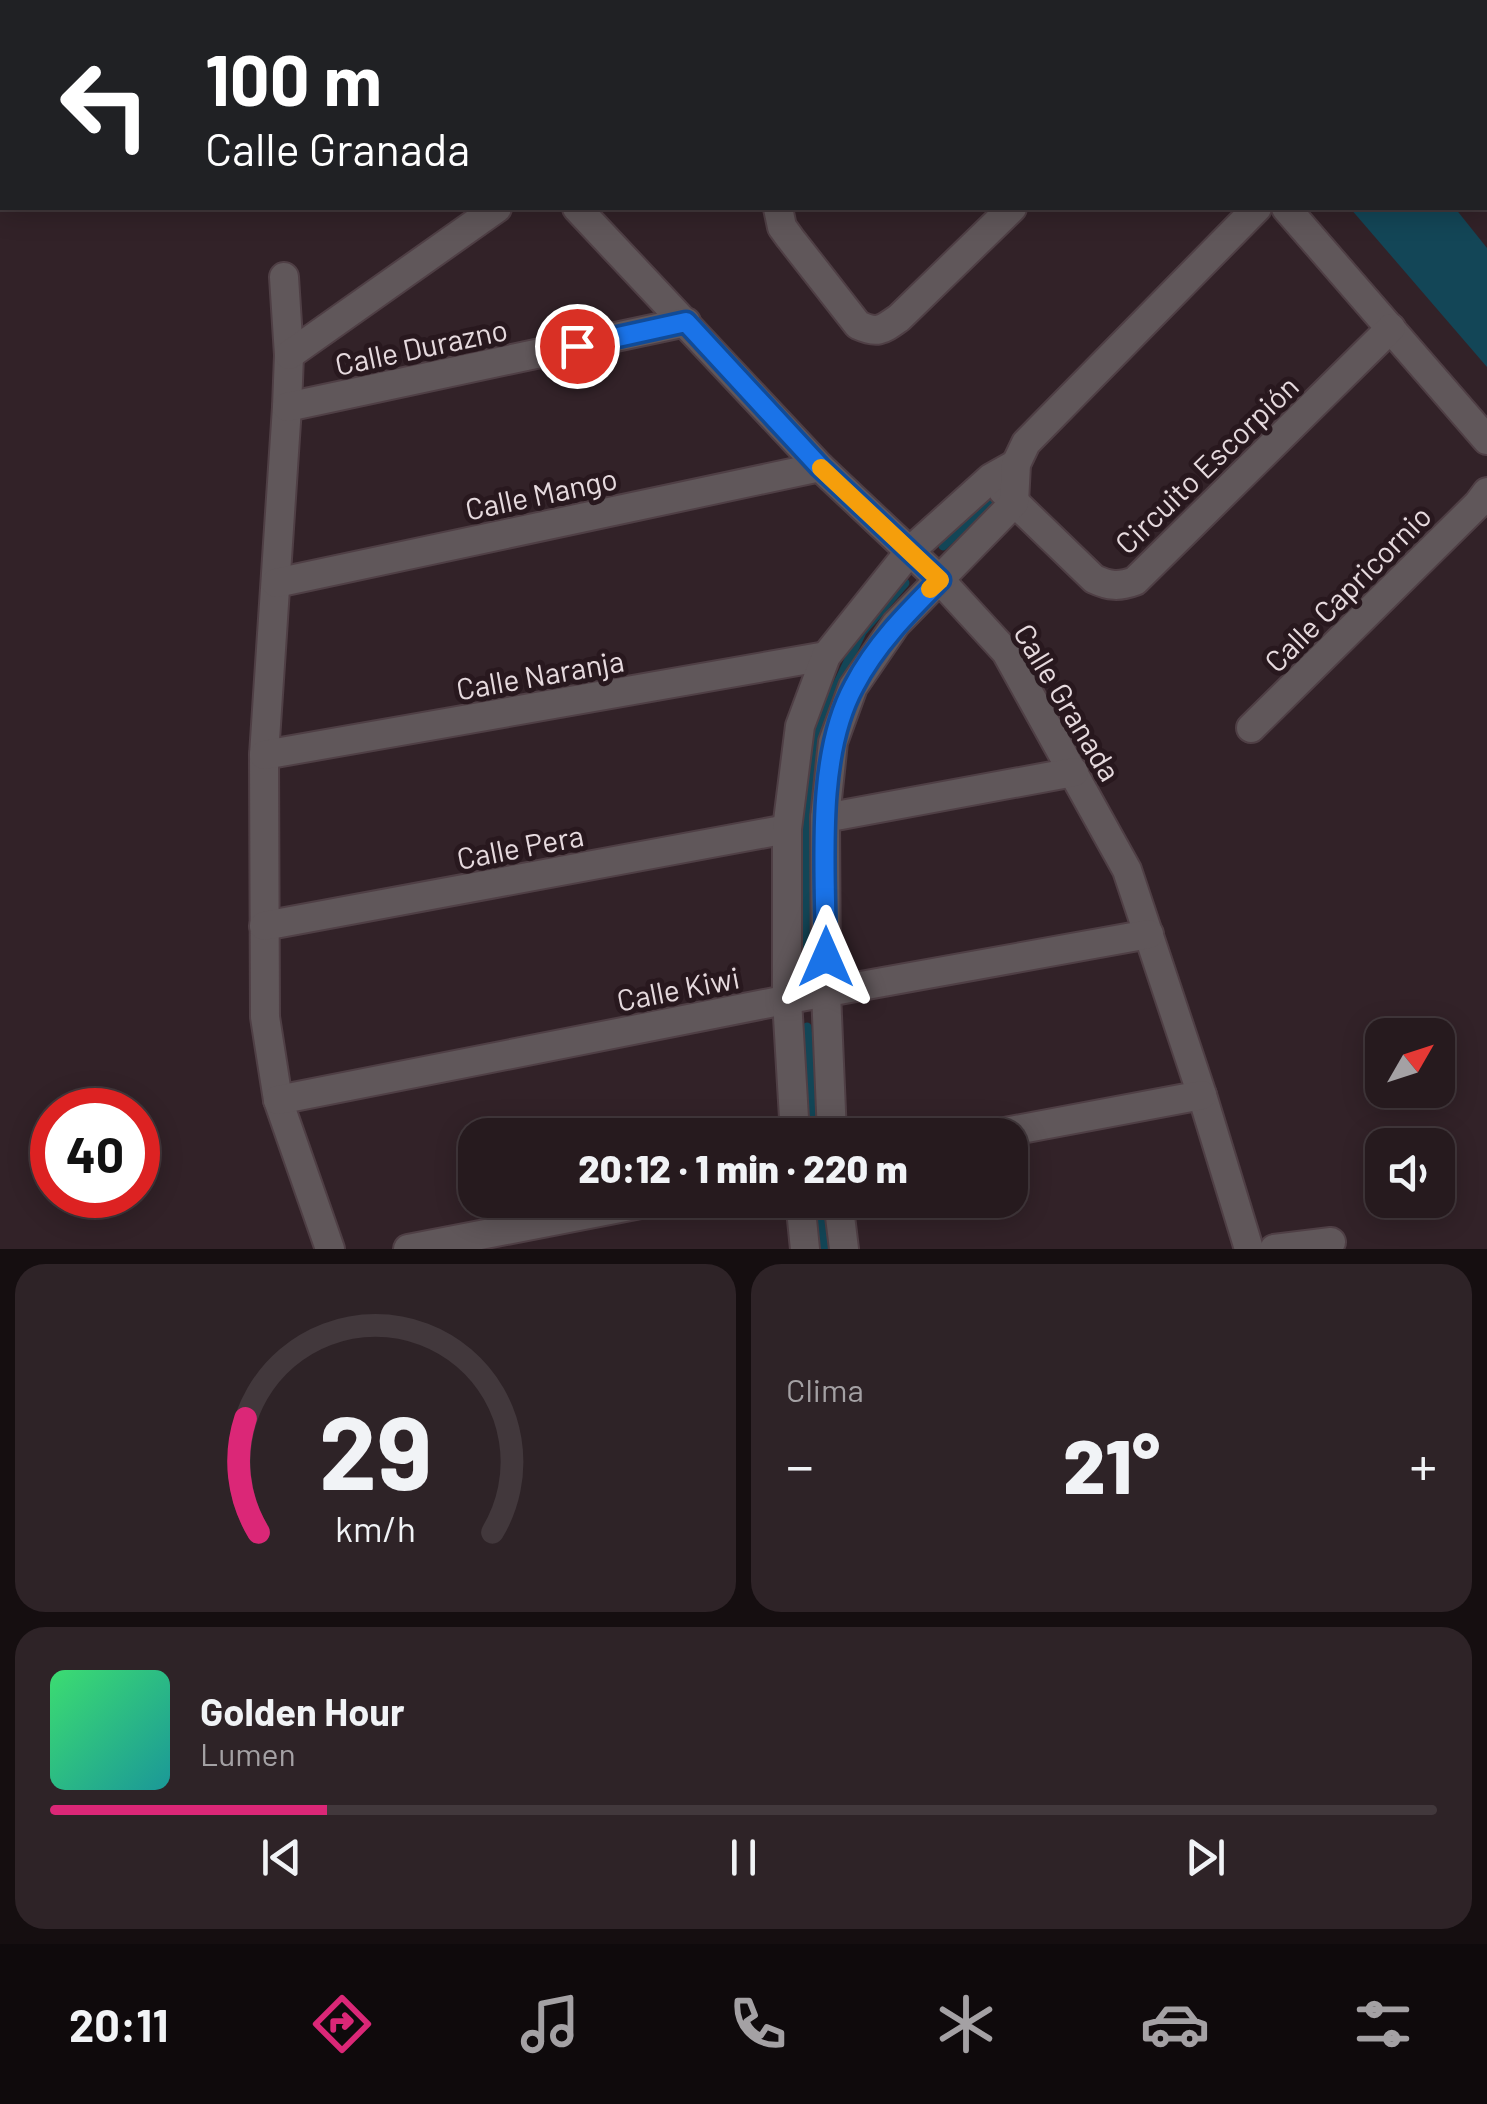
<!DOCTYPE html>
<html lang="es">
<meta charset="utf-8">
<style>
body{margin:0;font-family:Barlow,sans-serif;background:#2e2327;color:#f1f3f6;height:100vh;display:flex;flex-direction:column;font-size:38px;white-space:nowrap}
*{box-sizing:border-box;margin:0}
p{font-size:32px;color:#a4a1a4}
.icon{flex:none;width:55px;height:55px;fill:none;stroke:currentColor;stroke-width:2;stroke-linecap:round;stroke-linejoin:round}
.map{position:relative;height:1249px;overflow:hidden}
.sheet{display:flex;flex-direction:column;gap:15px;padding:15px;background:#150e10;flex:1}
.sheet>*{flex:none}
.hud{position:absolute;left:0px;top:0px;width:1488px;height:210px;box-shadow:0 5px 25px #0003,0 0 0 2px #42383c;background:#202124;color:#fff;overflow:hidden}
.needle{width:65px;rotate:51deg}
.controls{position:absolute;left:1365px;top:1018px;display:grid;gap:20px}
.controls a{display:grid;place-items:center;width:90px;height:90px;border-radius:20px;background:#261a1e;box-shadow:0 5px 25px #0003,0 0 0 2px #42383c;font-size:50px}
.speed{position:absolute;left:30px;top:1088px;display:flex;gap:20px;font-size:50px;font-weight:700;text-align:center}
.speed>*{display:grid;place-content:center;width:130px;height:130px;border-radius:50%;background:#261a1e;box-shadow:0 5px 25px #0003,0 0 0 2px #42383c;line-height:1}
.speed .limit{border:15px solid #d22;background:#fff;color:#111}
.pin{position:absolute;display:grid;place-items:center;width:85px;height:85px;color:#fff;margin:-42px;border:5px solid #fff;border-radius:50%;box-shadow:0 2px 10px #0007}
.me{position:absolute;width:110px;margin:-55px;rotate:0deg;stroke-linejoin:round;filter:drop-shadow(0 0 8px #0008)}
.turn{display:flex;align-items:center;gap:35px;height:210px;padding:0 40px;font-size:45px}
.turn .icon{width:130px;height:130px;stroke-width:2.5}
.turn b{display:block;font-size:70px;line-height:85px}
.big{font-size:75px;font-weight:800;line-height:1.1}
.sheet .widget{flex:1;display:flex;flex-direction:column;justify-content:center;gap:15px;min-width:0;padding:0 35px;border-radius:30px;background:#2e2327}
.sheet .dial{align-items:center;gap:0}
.dial svg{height:260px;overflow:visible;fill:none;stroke:#42383c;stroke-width:7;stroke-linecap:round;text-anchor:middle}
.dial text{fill:#f1f3f6;stroke:none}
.song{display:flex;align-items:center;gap:30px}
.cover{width:120px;height:120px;border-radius:15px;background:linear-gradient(135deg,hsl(140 70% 55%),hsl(180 70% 35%))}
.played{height:10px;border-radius:5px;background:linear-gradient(90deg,#db2777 20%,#42383c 20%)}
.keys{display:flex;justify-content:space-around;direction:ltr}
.heat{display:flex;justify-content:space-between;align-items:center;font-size:55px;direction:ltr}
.sheet .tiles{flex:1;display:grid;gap:15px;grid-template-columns:1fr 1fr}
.widget:last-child{grid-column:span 2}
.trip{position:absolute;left:458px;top:1118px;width:570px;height:100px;border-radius:30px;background:#261a1e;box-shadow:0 5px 25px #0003,0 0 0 2px #42383c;font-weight:800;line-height:100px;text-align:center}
.tabs{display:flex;height:160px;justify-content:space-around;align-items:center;background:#0f0a0c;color:#a4a1a4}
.tabs .icon{width:70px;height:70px}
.tabs .on{color:#db2777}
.tabs b{font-size:45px;color:#f1f3f6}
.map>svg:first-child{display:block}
</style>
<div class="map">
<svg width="1487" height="1249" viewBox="0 0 1487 1249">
<rect width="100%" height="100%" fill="#322228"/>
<polygon fill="#134657" points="1350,208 1455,208 1487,248 1487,367"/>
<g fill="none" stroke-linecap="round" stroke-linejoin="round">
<g stroke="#134657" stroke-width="9">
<polyline points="943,546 990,502"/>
<polyline points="806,966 806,827 818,725 862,632 905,583"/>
<polyline points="807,1027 815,1135"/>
<polyline points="820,1200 824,1249"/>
</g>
<g stroke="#4f3f45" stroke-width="32">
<g id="minor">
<polyline points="1108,0 1110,2"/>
<polyline points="1387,0 1389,2"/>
<polyline points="675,2 678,0"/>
<polyline points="967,2 969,0"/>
<polyline points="1485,136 1487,138"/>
<polyline points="577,208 820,467 940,580 1006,652 1127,870 1202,1095 1249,1249"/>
<path d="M778,208L782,227L790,238L858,325C878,334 882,330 899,318L1012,208"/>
<polyline points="1286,208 1487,440"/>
<polyline points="284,277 289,355 287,407 264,755 265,1017 278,1100 330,1249"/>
<polyline points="289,355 497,208"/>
<polyline points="287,407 686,322"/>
<path d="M1003,491L1094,579C1109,586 1119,587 1135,581L1391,328"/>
<polyline points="276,583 820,467"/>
<polyline points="1251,728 1478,504 1487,492"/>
<polyline points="264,755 826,656"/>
<polyline points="825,818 1074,772"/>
<polyline points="264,926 787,829"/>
<polyline points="278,1100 800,997 1149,934"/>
<polyline points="795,1135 787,1000 787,829 800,726 826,656 910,551 991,478 1016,464"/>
<polyline points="832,1135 826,992 825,818 833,742 853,687 896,624 1014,503 1016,464 1026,443 1257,208"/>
<polyline points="989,1135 1202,1095"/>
<polyline points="800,1200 805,1249"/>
<polyline points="838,1200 844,1249"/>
<polyline points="408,1249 661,1200"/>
<polyline points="1274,1249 1331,1242"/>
</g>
</g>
<use href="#minor" stroke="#60575a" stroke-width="28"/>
</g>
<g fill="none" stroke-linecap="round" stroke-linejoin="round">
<g stroke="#114b97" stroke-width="25">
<path id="route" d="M577,346L686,322L820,467L940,580C908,612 875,645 854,686C814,759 826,876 826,957"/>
</g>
<use href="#route" stroke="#1a73e8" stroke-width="18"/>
<polyline stroke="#f59e0b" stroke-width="18" points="821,468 940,580 930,589"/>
</g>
<g text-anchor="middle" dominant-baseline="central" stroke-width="10" stroke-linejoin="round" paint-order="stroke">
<g font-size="30" fill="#e6dade" stroke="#28181e">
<text transform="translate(421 346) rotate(-12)">Calle Durazno</text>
<text transform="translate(1206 464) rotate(-44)">Circuito Escorpión</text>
<text transform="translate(541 493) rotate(-12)">Calle Mango</text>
<text transform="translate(1347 588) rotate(-45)">Calle Capricornio</text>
<text transform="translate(540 674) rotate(-10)">Calle Naranja</text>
<text transform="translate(1068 702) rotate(59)">Calle Granada</text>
<text transform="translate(520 846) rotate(-11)">Calle Pera</text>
<text transform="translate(678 988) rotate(-11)">Calle Kiwi</text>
</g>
</g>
</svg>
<div class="controls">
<a><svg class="needle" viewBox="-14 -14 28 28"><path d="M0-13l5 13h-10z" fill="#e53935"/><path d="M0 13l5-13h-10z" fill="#a4a1a4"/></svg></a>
<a><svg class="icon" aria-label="sound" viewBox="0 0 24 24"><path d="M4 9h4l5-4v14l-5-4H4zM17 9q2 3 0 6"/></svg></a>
</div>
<div class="speed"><div class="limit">40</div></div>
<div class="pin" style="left:577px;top:346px;background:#d93025"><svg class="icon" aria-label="arrive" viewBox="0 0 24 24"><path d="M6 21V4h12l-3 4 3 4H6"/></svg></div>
<svg class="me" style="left:826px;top:957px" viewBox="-20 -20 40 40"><path d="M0-17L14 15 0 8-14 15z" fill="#1a73e8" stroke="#fff" stroke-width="4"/></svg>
<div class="trip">20:12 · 1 min · 220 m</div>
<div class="hud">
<div class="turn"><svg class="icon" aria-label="left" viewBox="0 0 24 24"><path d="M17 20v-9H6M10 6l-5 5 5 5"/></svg><div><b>100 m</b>Calle Granada</div></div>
</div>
</div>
<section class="sheet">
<div class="tiles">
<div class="widget dial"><svg viewBox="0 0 100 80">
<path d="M14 69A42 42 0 1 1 86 69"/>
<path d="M14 69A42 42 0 0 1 10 34" stroke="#db2777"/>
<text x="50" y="56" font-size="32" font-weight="700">29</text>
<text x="50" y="72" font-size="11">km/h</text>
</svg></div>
<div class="widget"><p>Clima</p>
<div class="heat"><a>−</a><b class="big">21°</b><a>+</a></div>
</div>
<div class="widget">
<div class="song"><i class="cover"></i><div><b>Golden Hour</b><p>Lumen</p></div></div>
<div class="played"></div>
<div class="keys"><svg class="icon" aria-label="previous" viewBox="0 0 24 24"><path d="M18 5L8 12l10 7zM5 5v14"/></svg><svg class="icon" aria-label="pause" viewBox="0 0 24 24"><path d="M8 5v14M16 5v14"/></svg><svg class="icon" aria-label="next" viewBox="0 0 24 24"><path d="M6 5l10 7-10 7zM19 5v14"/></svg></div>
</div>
</div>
</section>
<nav class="tabs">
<b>20:11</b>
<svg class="icon on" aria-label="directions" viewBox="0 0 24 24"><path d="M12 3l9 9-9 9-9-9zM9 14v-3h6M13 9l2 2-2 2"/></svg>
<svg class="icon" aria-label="music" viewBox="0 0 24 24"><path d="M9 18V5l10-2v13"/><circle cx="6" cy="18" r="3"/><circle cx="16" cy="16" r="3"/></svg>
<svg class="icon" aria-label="phone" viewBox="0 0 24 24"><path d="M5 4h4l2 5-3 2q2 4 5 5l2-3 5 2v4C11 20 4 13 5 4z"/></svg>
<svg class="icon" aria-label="climate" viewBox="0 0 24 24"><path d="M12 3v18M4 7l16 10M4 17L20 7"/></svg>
<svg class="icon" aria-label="car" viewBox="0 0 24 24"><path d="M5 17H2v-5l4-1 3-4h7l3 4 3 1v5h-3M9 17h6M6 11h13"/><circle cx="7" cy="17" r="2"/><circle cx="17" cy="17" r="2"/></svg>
<svg class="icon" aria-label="filters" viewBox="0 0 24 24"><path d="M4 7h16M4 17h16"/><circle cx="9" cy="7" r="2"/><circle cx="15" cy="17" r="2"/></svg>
</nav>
